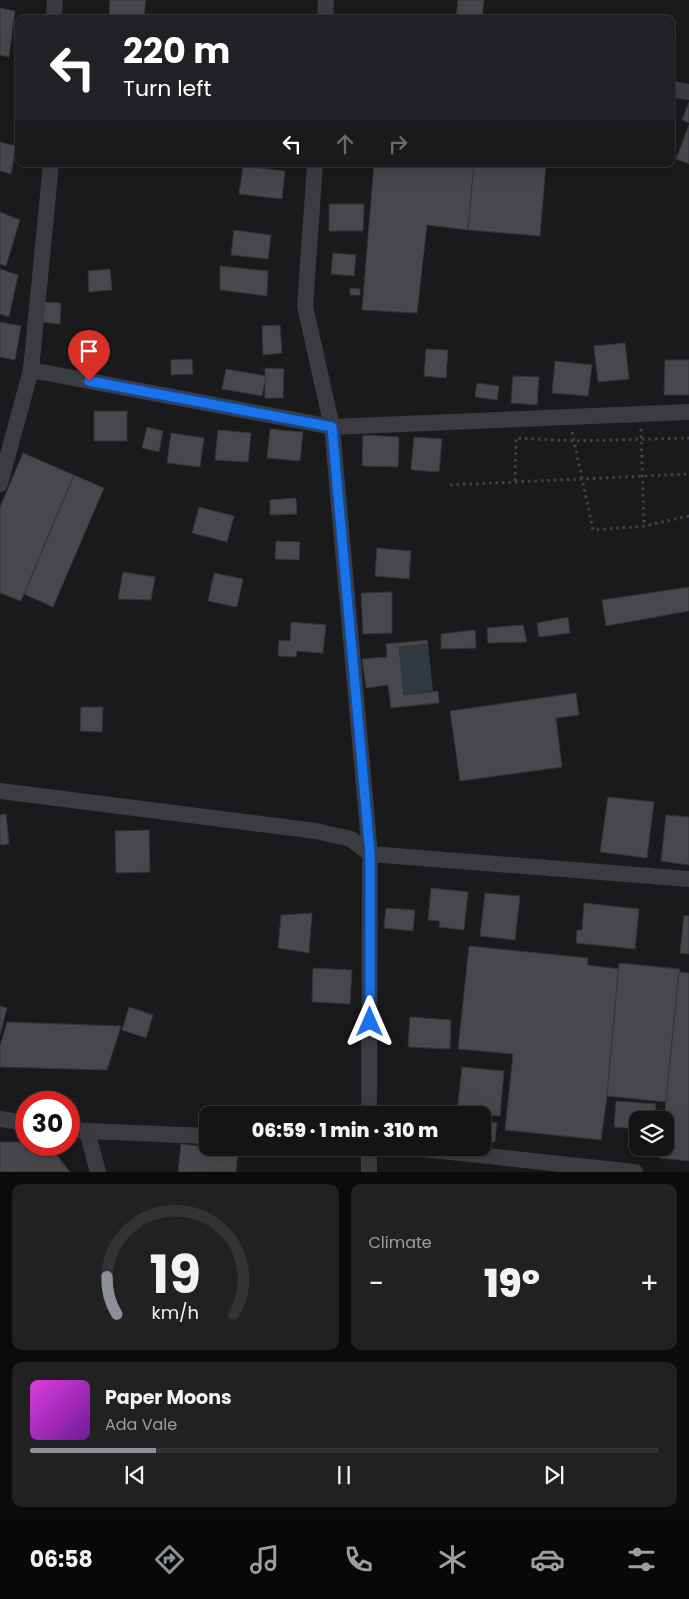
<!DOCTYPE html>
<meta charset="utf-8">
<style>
body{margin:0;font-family:Poppins,sans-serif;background:#212122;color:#f1f3f6;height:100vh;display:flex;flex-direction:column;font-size:19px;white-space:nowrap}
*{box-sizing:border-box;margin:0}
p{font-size:16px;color:#9d9ea0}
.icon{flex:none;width:28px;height:28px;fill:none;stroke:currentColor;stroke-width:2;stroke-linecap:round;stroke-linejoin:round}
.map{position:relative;height:1172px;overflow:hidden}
.details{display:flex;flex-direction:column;gap:12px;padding:12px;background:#0b0b0c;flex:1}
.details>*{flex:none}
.hud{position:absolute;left:15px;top:15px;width:660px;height:152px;border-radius:10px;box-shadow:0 5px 20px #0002,0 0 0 1px #333334;background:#202124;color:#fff;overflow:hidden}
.tools{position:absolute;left:629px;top:1111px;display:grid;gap:10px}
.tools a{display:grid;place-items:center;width:45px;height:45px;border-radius:10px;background:#141415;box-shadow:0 5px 20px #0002,0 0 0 1px #333334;font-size:25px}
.speed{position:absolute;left:15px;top:1091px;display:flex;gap:10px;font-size:25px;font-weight:700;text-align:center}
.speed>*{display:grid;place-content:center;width:65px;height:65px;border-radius:50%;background:#141415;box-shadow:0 5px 20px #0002,0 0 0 1px #333334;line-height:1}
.speed .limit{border:8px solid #d22;background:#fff;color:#111}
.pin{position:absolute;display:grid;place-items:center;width:42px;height:42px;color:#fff;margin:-51px -21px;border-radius:50% 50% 50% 0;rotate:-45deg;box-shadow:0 0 5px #0007}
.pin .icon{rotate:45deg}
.me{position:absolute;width:55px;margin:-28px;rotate:0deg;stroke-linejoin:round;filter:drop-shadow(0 0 4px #0008)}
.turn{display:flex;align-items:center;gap:18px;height:105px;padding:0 25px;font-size:22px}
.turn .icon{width:65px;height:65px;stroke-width:2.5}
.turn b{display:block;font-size:35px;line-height:42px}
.lanes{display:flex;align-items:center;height:48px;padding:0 25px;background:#0003;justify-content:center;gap:25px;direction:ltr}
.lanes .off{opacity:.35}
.big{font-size:38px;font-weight:800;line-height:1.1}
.details .tile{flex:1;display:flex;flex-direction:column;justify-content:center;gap:8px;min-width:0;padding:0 18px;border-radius:10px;background:#212122}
.details .dial{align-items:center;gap:0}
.dial svg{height:130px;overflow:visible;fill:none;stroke:#333334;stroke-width:7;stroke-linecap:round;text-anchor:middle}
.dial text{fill:#f1f3f6;stroke:none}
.song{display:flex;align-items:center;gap:15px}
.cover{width:60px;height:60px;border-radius:8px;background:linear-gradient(135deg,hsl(300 70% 55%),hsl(280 70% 35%))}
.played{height:5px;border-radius:2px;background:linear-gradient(90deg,#8c9099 20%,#333334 20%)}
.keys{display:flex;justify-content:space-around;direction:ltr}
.heat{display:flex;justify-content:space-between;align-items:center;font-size:28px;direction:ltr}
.details .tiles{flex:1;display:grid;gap:12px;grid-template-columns:1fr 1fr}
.tile:last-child{grid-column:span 2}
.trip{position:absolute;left:199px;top:1106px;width:292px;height:50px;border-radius:10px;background:#141415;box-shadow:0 5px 20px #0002,0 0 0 1px #333334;font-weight:800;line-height:50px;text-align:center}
.tabs{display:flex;height:80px;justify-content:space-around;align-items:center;background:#080808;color:#9d9ea0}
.tabs .icon{width:35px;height:35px}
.tabs .current{color:#8c9099}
.tabs b{font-size:22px;color:#f1f3f6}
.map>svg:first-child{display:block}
</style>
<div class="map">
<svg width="689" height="1172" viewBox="0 0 689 1172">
<rect width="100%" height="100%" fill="#1a1a1c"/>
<polygon fill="#313940" points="428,644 433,691 404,695 399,647"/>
<g fill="#47474c" stroke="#343438">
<polygon points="110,0 146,0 144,17 109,15"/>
<polygon points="458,0 484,0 482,19 456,19"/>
<polygon points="0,8 15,11 9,57 0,55"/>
<polygon points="526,14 548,16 547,19 526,19"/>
<polygon points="689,102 689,123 682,120"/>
<polygon points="689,125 689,164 676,159"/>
<polygon points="0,142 16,146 11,174 0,171"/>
<polygon points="374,164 474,164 468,230 427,225 417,313 362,310"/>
<polygon points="474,164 546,164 540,236 468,230"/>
<polygon points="243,166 285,171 282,199 239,194"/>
<polygon points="329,204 364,204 363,231 329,231"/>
<polygon points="0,212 20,220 6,266 0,264"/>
<polygon points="234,230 271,235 268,259 231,255"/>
<polygon points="333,253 356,255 354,276 331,274"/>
<polygon points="220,266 268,271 267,296 220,290"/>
<polygon points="0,269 18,275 9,317 0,314"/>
<polygon points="110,269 112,290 89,292 88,271"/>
<polygon points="350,288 360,289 360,295 350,295"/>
<polygon points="43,302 61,303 60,324 41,322"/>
<polygon points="0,322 21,326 15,360 0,357"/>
<polygon points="280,325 282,353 263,355 262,326"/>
<polygon points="625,343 629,379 598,382 594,346"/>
<polygon points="426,349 448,350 446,378 424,376"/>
<polygon points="192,359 193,374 171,375 171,360"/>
<polygon points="665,360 689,360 689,395 664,395"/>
<polygon points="555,361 592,365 588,396 552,393"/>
<polygon points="265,368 284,369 283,398 265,398"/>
<polygon points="226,369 266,376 262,396 222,389"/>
<polygon points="513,376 539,377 537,405 511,403"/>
<polygon points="477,383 499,386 497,400 475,397"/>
<rect x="94" y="411" width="33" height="30"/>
<polygon points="147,427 163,431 159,452 142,448"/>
<polygon points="270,429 303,432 300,461 267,458"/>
<polygon points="218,430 251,433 248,462 215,460"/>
<polygon points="171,433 204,438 200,467 167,463"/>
<polygon points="363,435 399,437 398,467 362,466"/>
<polygon points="414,437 442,439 439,472 411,470"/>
<polygon points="23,453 74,475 21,601 0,593 0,507"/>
<polygon points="74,475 104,488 53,607 24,594"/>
<polygon points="296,498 297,514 270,515 270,500"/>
<polygon points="199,507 234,516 227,542 192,533"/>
<polygon points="276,541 300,542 299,560 275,559"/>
<polygon points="377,548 411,551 409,579 375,576"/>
<polygon points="123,572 155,577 151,600 118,599"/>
<polygon points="214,573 243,579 237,607 208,601"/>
<polygon points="689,587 689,611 606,626 602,600"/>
<polygon points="392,592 392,633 363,634 361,593"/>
<polygon points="568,617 570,633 539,637 537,623"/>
<polygon points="291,622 326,625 323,653 297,651 296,657 278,656 279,640 290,641"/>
<polygon points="523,625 527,642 488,643 487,628"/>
<polygon points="475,630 476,648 441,649 441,634"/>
<polygon points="427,640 428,644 399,647 404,695 438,691 439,703 391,708 388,685 366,688 362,659 387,657 386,644"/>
<polygon points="576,693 579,715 556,718 562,767 460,781 450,711"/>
<polygon points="81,707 103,707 102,732 80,731"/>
<polygon points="608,797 654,802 647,858 600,852"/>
<polygon points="6,814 9,844 0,845 0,815"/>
<polygon points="666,815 689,817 689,865 661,861"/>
<polygon points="149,830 150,872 116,873 115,831"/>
<polygon points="431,888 468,892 464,930 439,927 440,921 428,920"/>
<polygon points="485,893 520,896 515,940 480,936"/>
<polygon points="584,903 639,909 635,949 576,943 577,930 582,930"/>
<polygon points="386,908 415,910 413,931 384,928"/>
<polygon points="312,913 309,953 278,948 281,915"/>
<polygon points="684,915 689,916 689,954 680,953"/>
<polygon points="469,946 588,958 587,965 619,969 607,1096 601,1140 505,1130 513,1054 458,1049"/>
<polygon points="619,963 680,969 666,1102 607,1096"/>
<polygon points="313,968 352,970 350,1004 312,1002"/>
<polygon points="679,972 689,973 689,1161 660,1158 661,1148 665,1148 664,1120"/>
<polygon points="0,1006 7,1008 0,1035"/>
<polygon points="129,1007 153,1015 146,1038 122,1030"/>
<polygon points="410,1017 451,1020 450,1049 408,1047"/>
<polygon points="7,1022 121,1026 107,1070 0,1067 0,1046"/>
<polygon points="462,1067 504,1071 500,1116 457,1112"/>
<polygon points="616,1101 656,1104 654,1120 638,1120 638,1129 614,1127"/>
<polygon points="482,1122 497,1123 495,1142 482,1141"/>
<polygon points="0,1142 18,1142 26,1145 51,1148 70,1172 0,1172"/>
<polygon points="181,1144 238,1151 236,1172 178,1172"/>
</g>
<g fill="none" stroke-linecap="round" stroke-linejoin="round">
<g stroke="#414348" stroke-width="3" stroke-dasharray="2.5 4" stroke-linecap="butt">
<polyline points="641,429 644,526"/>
<polyline points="572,432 593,530 644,526 689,516"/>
<polyline points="515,481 516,438 574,441 689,438"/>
<polyline points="450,485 689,474"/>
</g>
<g stroke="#3b3c41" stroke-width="16">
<polyline points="54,19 55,0"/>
<polyline points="325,19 326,0"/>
<polyline points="671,89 689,92"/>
<polyline points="315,164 305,306 332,427 370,854 369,1115"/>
<polyline points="31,370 332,427 689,412"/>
<polyline points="0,484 31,370 51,164"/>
<polyline points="0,791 316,831 351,839 370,854 689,879"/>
<polyline points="0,1119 26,1123"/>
<polyline points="69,1129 87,1131 208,1136"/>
<polyline points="87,1131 98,1172"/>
<polyline points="414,1148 635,1172"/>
<polyline points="369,1172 369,1148"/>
</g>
</g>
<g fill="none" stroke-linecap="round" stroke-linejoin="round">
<g stroke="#114b97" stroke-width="12">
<polyline id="route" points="89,381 332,427 370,854 370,1022"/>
</g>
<use href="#route" stroke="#1a73e8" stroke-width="9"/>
</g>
</svg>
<div class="tools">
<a><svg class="icon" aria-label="layers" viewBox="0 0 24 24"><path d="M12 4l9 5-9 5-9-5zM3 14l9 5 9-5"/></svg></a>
</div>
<div class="speed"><div class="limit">30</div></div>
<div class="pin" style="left:89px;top:381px;background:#d93025"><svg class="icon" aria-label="arrive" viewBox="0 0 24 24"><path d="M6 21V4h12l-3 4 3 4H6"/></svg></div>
<svg class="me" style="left:370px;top:1022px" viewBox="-20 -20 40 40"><path d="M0-17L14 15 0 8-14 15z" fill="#1a73e8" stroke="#fff" stroke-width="4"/></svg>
<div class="trip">06:59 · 1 min · 310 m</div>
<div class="hud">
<div class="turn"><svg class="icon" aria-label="left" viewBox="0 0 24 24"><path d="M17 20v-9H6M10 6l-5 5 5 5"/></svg><div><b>220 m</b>Turn left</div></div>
<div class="lanes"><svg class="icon" aria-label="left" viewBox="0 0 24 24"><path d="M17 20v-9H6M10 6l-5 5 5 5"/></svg><svg class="icon off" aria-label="ahead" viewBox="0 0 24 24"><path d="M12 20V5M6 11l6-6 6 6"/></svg><svg class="icon off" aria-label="right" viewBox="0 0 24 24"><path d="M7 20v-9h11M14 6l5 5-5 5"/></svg></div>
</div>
</div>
<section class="details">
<div class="tiles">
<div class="tile dial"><svg viewBox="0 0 100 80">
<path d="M14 69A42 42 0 1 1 86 69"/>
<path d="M14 69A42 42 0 0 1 8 46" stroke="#8c9099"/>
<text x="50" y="56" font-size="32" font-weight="700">19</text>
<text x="50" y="72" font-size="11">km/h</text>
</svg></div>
<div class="tile"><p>Climate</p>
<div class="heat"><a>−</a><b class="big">19°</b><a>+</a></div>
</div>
<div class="tile">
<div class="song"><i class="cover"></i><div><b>Paper Moons</b><p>Ada Vale</p></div></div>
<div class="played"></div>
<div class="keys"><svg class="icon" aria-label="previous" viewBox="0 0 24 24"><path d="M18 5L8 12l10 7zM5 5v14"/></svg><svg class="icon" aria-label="pause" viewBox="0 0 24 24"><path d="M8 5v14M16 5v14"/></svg><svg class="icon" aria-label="next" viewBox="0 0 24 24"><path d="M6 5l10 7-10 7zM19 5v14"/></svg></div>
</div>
</div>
</section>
<nav class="tabs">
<b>06:58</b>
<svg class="icon current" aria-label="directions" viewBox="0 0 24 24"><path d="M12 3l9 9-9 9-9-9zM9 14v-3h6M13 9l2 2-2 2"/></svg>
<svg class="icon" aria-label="music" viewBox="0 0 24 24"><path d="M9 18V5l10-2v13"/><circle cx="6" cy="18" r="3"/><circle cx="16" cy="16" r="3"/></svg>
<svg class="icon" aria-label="phone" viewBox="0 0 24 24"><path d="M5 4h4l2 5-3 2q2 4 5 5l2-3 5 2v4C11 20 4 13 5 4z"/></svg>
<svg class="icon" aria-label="climate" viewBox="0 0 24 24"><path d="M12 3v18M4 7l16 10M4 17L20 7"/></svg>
<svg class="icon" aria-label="car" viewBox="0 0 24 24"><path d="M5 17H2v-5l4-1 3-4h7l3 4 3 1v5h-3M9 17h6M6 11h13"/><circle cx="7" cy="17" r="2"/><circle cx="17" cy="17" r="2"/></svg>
<svg class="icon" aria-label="filters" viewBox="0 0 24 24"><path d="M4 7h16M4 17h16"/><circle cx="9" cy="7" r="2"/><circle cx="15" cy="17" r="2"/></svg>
</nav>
